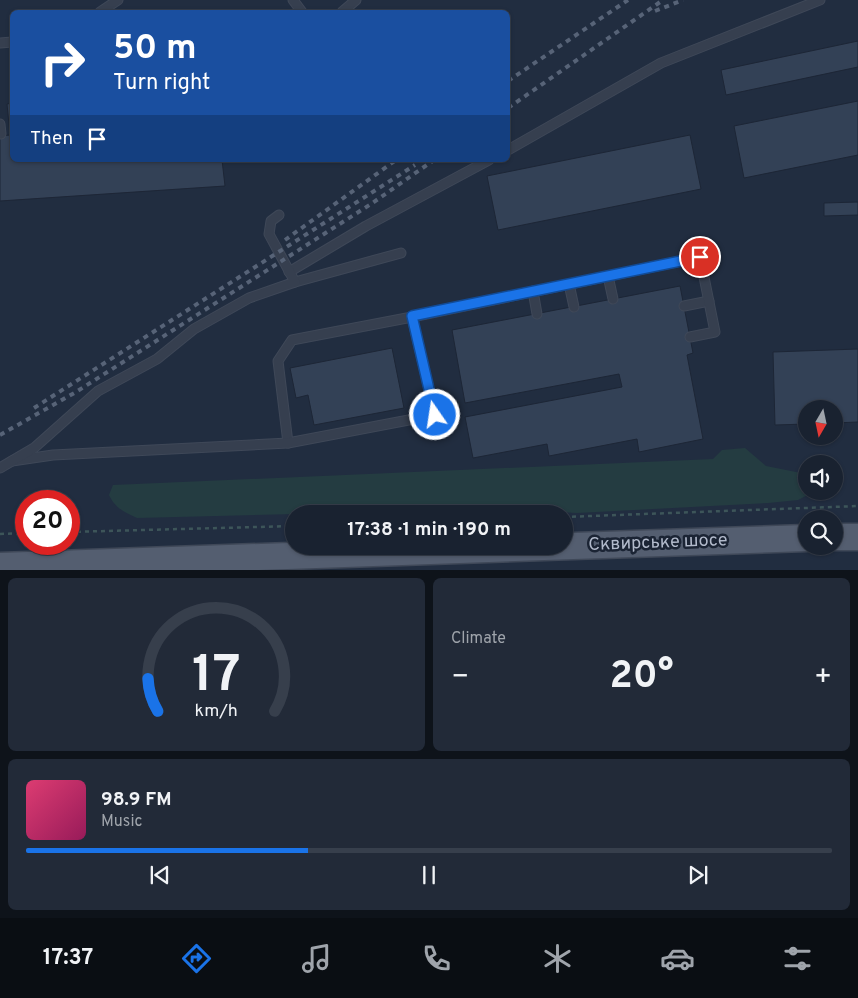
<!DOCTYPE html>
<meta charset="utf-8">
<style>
body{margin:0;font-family:Overpass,sans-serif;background:#222a38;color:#f1f3f6;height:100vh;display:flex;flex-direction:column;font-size:19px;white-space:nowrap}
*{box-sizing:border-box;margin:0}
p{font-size:16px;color:#9fa4ab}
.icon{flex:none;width:28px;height:28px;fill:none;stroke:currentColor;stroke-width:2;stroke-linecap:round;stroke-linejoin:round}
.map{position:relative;height:570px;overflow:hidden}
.drawer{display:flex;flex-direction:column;gap:8px;padding:8px;background:#0e131a;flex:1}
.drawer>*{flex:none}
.top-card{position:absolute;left:10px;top:10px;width:500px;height:152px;border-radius:8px;box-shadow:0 1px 4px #0004,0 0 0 1px #373f4c;background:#1a4fa0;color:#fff;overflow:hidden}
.needle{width:32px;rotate:189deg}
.tools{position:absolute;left:798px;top:400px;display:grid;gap:10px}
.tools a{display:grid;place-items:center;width:45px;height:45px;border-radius:50%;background:#192230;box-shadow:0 1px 4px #0004,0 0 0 1px #373f4c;font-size:25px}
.speed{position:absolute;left:15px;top:490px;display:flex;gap:10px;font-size:25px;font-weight:700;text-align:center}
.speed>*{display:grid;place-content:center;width:65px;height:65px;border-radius:50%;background:#192230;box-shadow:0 1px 4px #0004,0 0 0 1px #373f4c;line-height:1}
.speed .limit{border:8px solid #d22;background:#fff;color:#111}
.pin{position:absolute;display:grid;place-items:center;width:42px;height:42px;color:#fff;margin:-21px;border:2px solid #fff;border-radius:50%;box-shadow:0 1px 5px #0007}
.me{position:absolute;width:55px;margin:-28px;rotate:347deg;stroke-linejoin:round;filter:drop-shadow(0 0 4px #0008)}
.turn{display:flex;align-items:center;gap:18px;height:105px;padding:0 20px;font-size:22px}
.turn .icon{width:65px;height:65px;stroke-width:2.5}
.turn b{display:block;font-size:35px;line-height:42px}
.then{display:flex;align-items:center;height:48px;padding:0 20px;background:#0003;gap:10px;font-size:19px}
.big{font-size:38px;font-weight:700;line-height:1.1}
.drawer .tile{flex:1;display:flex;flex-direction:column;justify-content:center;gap:8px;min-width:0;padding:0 18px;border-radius:8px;background:#222a38}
.drawer .dial{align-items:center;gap:0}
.dial svg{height:130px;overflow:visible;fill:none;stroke:#373f4c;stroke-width:7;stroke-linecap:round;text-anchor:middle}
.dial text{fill:#f1f3f6;stroke:none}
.song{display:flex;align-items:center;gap:15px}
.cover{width:60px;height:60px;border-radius:8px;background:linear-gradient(135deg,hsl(340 70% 55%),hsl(330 70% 35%))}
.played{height:5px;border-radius:2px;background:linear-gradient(90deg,#1a73e8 35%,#373f4c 35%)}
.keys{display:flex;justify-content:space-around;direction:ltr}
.heat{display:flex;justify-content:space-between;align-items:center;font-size:28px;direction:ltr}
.drawer .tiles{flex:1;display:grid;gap:8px;grid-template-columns:1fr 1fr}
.tile:last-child{grid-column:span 2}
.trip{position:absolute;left:285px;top:505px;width:288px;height:50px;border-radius:25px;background:#192230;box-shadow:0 1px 4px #0004,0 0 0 1px #373f4c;font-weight:700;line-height:50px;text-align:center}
.menu{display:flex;height:80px;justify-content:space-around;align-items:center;background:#0a0e13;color:#9fa4ab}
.menu .icon{width:35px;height:35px}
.menu .current{color:#1a73e8}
.menu b{font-size:22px;color:#f1f3f6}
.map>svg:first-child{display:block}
</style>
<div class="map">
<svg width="858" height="571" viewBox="0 0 858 571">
<rect width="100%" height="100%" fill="#212d40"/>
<path fill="#243c41" d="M745,448L766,466L806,474V491L813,492L798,500L768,503L577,513L502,509L137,518C124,512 115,508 109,495L113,485L713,459L722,450Z"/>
<g fill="#334156" stroke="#1d2636">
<polygon points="858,41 858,67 726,95 721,70"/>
<polygon points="858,101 858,155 744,178 734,126"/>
<polygon points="12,103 12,160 222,160 225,186 0,201 0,136 10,135 7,104"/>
<polygon points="690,135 701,189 498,230 487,176"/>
<polygon points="858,202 858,215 824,216 824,203"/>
<polygon points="680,286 693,353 687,355 703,439 639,452 637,439 549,456 547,444 473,458 465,417 622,387 619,374 465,403 452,330"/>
<polygon points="392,348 404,408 314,425 308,395 296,398 290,368"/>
<polygon points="858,349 858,422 834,423 834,409 806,409 806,424 775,425 773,352"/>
</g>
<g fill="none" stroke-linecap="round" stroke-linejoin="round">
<g stroke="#3f4858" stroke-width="11">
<g id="lane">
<polyline points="293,0 302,12"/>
<polyline points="100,12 118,0"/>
<polyline points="342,12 356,0"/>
<polyline points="0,43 12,42"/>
<polyline points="0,124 1,134"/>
<polyline points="508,150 661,63 820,0"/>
<polyline points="289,272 366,226 489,160"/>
<polyline points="608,276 613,299"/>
<polyline points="295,282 401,253"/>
<polyline points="569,284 574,307"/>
<polyline points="533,291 537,314"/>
<polyline points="684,306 709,301"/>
<polyline points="288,443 278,361 292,340 412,317"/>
<polyline points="12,461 53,455 288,443 435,415 412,317 700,257 715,332 690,337"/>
<polyline points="0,468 34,448 98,391 157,359 194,329 249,298 295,282 269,234 271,221 279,215"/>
</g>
</g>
<g stroke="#3f4858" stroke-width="29">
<g id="primary">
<polyline points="834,537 858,537"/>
<polyline points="0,566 806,538"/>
</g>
</g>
<g stroke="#3d5559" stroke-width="2.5" stroke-dasharray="4 4" stroke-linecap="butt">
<polyline points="564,517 858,506"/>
<polyline points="69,532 294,526"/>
<polyline points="0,534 26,533"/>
</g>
<use href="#lane" stroke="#363f4f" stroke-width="9"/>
<use href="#primary" stroke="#545e70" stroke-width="26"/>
<g stroke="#576377" stroke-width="4" stroke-dasharray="5 5" stroke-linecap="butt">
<polyline points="655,11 683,0"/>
<polyline points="508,81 628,0"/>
<polyline points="508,108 663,0"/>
<polyline points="285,240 396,160"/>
<polyline points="34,408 415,165"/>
<polyline points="0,435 76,392 371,204 434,160"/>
</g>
</g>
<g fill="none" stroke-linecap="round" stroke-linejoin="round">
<g stroke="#114b97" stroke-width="12">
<polyline id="route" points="435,415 412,316 700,257"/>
</g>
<use href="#route" stroke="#1a73e8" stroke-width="9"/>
</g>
<g text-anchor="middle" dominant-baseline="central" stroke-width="5" stroke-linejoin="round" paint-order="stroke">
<g font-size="18" fill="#b2bacb" stroke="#1b2434">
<text transform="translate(658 543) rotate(-2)">Сквирське шосе</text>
</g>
</g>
</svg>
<div class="tools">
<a><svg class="needle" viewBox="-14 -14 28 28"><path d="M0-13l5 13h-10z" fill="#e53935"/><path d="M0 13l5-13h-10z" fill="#9fa4ab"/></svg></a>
<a><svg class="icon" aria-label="sound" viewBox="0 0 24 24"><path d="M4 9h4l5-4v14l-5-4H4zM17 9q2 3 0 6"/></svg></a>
<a><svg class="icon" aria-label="search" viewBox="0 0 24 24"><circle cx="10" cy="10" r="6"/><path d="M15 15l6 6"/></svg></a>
</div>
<div class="speed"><div class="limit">20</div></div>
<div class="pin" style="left:700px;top:257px;background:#d93025"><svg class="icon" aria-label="arrive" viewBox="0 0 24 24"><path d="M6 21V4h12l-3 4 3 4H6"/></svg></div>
<svg class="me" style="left:435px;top:415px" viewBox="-20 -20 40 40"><circle r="17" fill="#1a73e8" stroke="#fff" stroke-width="3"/><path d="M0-11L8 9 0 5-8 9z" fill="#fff"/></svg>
<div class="trip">17:38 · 1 min · 190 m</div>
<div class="top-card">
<div class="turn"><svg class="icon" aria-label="right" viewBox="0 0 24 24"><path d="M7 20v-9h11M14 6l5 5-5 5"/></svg><div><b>50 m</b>Turn right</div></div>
<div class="then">Then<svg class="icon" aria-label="arrive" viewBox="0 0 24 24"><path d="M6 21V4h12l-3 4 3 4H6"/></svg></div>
</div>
</div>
<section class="drawer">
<div class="tiles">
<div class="tile dial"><svg viewBox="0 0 100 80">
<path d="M14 69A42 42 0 1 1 86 69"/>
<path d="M14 69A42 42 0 0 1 8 49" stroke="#1a73e8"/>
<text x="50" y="56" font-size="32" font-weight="700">17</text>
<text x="50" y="72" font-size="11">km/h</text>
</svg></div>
<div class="tile"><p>Climate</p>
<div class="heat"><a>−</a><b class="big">20°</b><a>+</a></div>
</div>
<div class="tile">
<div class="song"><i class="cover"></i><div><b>98.9 FM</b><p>Music</p></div></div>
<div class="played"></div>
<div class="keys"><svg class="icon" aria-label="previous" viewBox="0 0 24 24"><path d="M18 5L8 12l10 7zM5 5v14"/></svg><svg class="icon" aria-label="pause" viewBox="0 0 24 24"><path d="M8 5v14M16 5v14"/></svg><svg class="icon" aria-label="next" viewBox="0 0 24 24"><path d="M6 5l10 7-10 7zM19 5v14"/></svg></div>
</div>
</div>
</section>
<nav class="menu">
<b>17:37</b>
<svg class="icon current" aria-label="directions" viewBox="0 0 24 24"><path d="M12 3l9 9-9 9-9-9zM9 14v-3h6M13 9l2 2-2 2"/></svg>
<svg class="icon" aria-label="music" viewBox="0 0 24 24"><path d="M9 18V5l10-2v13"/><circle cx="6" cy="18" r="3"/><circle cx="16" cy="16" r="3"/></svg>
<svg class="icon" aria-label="phone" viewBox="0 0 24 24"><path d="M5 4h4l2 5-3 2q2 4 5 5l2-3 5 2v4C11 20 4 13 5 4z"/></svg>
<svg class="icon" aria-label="climate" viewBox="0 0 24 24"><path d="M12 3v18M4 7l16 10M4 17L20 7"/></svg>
<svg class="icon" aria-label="car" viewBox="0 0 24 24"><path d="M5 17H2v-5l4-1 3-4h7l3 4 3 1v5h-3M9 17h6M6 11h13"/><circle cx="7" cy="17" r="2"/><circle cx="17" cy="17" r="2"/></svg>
<svg class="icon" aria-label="filters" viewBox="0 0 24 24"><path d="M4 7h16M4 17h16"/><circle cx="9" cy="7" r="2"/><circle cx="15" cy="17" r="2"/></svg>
</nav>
